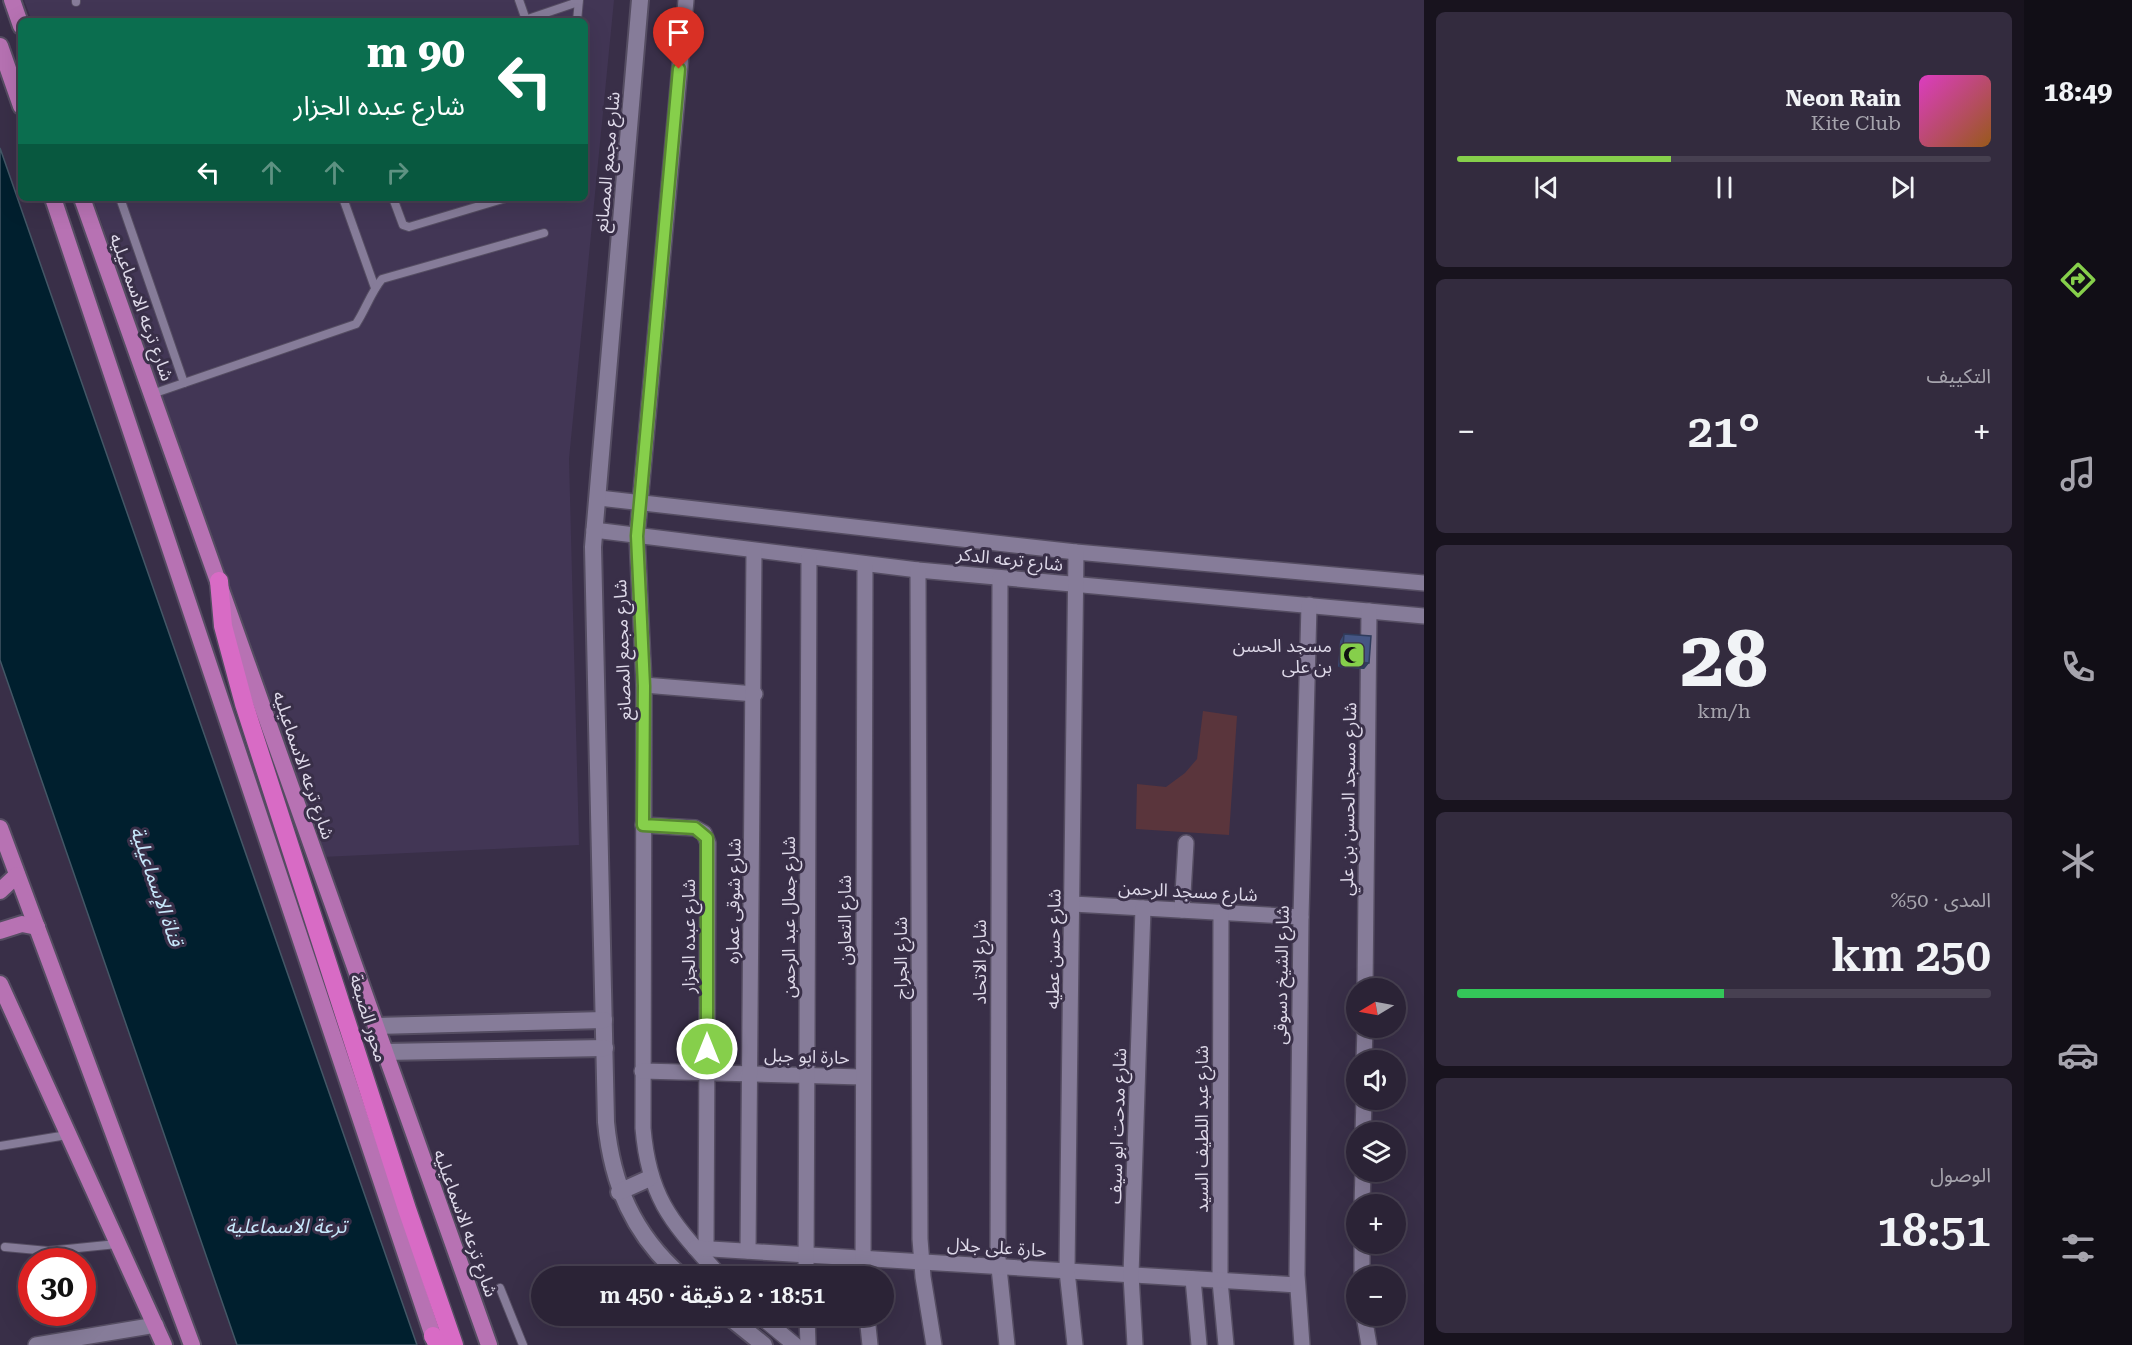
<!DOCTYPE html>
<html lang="ar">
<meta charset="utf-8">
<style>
body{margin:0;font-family:"Roboto Serif","Noto Sans Arabic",serif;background:#332b3e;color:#f1f3f6;direction:rtl;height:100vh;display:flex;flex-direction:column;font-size:22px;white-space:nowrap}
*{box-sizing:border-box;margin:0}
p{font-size:20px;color:#a6a4ad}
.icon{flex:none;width:33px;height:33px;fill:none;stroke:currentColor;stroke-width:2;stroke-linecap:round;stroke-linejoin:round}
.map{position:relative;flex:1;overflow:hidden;direction:ltr}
.sheet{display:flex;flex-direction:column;gap:12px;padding:12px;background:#18131e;width:600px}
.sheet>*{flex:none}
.banner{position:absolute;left:18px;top:18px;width:570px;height:183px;border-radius:9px;box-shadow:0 6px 24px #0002,0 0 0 2px #474051;direction:rtl;background:#0b6e4f;color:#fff;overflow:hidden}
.needle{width:39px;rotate:260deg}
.fabs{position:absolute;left:1346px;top:978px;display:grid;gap:12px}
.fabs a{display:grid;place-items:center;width:60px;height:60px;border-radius:50%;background:#2b2336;box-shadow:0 6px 24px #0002,0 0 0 2px #474051;font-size:30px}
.speed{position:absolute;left:18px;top:1248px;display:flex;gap:12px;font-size:30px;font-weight:700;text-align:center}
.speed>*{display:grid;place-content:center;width:78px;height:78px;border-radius:50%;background:#2b2336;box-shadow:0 6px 24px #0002,0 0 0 2px #474051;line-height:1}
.speed .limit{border:9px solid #d22;background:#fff;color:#111}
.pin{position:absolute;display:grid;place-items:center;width:51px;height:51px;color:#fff;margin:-62px -26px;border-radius:50% 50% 50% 0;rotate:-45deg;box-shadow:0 0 6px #0007}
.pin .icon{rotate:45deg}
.me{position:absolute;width:66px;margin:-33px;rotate:0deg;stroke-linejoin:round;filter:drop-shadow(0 0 4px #0008)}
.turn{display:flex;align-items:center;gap:21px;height:126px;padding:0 24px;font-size:27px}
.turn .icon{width:78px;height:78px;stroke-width:2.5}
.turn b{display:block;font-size:42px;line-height:51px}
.lanes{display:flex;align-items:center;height:57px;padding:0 24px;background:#0003;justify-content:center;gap:30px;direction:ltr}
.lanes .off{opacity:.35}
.big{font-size:45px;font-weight:600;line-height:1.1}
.sheet .tile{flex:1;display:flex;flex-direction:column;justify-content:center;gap:9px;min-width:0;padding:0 21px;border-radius:9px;background:#332b3e}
.sheet .dial{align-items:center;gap:0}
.dial b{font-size:78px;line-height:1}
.song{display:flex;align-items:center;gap:18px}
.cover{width:72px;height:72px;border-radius:9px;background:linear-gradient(135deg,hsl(310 70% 55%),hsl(30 70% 35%))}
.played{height:6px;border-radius:3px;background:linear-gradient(90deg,#86cf4b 40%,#474051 40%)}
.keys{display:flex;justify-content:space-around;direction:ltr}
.heat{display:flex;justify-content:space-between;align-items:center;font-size:33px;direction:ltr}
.charge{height:9px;border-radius:4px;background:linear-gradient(90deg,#34c759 50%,#474051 0)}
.trip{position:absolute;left:531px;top:1266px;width:363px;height:60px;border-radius:30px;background:#2b2336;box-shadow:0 6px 24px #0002,0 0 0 2px #474051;font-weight:600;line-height:60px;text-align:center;direction:rtl}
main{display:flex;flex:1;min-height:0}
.menu{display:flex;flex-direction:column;width:108px;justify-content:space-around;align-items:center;background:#110e16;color:#a6a4ad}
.menu .icon{width:42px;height:42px}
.menu .selected{color:#86cf4b}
.menu b{font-size:27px;color:#f1f3f6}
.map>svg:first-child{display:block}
</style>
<main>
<nav class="menu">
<b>18:49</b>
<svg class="icon selected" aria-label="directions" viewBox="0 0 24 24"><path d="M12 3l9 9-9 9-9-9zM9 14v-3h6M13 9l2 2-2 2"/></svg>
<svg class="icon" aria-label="music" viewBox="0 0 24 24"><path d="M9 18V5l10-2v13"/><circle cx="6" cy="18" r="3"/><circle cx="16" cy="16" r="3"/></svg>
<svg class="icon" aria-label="phone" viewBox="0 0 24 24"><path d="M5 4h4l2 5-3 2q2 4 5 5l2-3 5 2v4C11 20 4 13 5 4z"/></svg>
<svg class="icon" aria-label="climate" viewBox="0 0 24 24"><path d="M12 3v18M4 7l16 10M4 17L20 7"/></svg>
<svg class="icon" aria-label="car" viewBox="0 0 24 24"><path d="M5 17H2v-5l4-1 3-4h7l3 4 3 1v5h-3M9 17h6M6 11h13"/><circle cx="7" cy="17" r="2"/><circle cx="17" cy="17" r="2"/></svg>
<svg class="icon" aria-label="filters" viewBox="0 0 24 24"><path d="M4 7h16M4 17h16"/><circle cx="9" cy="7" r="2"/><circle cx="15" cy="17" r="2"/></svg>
</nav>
<section class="sheet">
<div class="tile">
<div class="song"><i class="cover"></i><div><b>Neon Rain</b><p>Kite Club</p></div></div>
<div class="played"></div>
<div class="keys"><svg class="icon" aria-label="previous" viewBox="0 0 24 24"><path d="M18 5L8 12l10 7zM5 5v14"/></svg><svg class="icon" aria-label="pause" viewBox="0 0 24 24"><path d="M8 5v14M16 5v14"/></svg><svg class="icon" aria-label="next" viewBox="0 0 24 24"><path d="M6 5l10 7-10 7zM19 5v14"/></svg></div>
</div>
<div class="tile"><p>التكييف</p>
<div class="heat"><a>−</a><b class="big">21°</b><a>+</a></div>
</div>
<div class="tile dial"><b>28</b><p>km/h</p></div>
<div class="tile"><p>المدى · 50%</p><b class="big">250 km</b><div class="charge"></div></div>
<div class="tile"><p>الوصول</p><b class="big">18:51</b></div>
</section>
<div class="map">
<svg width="1424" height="1345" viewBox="0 0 1424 1345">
<rect width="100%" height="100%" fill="#392f48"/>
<polygon fill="#423655" points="24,0 614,0 569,459 579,845 322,857 93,198 585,198 585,21 32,21"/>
<polygon fill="#5a353c" points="1203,711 1237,716 1229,835 1136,829 1137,784 1166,787 1185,773 1197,759"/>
<polygon fill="#001f2e" stroke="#435766" stroke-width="1.5" points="0,148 417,1345 237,1345 0,660"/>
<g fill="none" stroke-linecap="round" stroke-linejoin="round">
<g stroke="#554d62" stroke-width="10">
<g id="service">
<polyline points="76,0 76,2"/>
<polyline points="519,0 526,20"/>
<polyline points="522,21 578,2"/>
<polyline points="577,21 579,0"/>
<polyline points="120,198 184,383"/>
<polyline points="343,198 375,288"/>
<polyline points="393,198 403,225 409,227 506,198"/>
<path d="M152,394L356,324C366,309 371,292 382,279L544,233"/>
<polyline points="0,1146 67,1135"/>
<polyline points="5,1247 48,1251 117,1244"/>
<polyline points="500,1288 523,1345"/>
</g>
</g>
<g stroke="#554d62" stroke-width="18">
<g id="minor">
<path d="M686,0L637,536L644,685L643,1128C649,1201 674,1224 720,1276"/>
<polyline points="599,498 1076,552 1424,583"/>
<polyline points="594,530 918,570 1424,616"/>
<polyline points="918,570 920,1239 923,1277 934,1345"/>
<polyline points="1000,578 998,1258 1007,1345"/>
<polyline points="644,685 755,694"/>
<polyline points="643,825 695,828 704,833 708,843 706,1248"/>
<polyline points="1073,904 1301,917"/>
<polyline points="1182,910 1186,843"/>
<polyline points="1221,912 1220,1281 1226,1345"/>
<polyline points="1365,988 1369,611"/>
<polyline points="1364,1060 1365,1028"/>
<polyline points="642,1071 862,1077"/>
<polyline points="1363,1132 1364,1100"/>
<polyline points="1362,1204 1363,1172"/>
<polyline points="695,1248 1297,1285"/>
<polyline points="748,1251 754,551"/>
<polyline points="806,1276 809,557"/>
<polyline points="863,1276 865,564"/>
<polyline points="1362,1276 1362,1244"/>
<polyline points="1193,1279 1199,1345"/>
<polyline points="760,1316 795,1345"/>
<polyline points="807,1316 808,1345"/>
<polyline points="867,1316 870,1345"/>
<polyline points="1364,1316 1369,1345"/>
<polyline points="36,1345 156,1325"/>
<polyline points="1075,1345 1067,1271 1076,552"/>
<polyline points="1135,1345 1131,1275 1143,908"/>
<polyline points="1302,1345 1297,1275 1301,917 1309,605"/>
</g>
</g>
<g stroke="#554d62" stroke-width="20">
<g id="tertiary">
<path d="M640,0L593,547L606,1122C612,1184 633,1234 681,1276"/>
<polyline points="376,1026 604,1020"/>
<polyline points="384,1052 605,1048"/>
<polyline points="619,1192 650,1178"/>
<polyline points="728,1316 764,1345"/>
</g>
</g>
<g stroke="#554d62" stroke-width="20">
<g id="primary">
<polyline points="12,0 21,26"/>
<polyline points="0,46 21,106"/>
<polyline points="53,198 436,1345"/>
<polyline points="82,198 489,1345"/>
<polyline points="0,828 192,1345"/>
<polyline points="0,891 17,875"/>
<polyline points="0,931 22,924 37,927"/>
<polyline points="0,984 164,1345"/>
</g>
</g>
<g stroke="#554d62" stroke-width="21">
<g id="motorway">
<polyline points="219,581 223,626 244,704 407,1209 454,1345"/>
<polyline points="433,1336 439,1345"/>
</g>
</g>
<use href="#service" stroke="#867c99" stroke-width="8"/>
<use href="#minor" stroke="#867c99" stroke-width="15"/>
<use href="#tertiary" stroke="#867c99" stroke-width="16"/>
<use href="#primary" stroke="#b772b3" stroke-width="16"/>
<use href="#motorway" stroke="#d86bc5" stroke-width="18"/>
</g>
<polygon fill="#3b4a72" points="1344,634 1369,663 1364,669 1338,667 1340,641"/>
<polygon fill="#303c5c" points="1342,660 1369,663 1364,669 1338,667"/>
<polygon fill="#455684" stroke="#303c5c" stroke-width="1.5" points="1344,634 1371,636 1369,663 1342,660"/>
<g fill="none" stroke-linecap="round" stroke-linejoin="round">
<g stroke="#578731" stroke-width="15">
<polyline id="route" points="679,69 637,536 644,686 643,825 695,828 707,838 707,1049"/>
</g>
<use href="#route" stroke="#86cf4b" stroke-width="10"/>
</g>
<defs>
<g id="mosque-square" transform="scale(1.35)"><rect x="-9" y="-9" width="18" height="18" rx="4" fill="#86cf4b" stroke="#392f48"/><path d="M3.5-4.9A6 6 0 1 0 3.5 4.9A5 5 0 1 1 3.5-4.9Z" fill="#111"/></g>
</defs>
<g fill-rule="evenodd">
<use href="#mosque-square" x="1352" y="655"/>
</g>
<g text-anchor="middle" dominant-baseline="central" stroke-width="6" stroke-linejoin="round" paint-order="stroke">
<g font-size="18" fill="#ded9e9" stroke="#392f48">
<text transform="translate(607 162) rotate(-85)">شارع مجمع المصانع</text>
<text transform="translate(142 307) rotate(70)">شارع ترعه الاسماعيليه</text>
<text transform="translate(1010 559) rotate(6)">شارع ترعه الدكر</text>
<text transform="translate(622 650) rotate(-92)">شارع مجمع المصانع</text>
<text transform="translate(304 765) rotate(71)">شارع ترعه الاسماعيليه</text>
<text transform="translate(1348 799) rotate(-89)">شارع مسجد الحسن بن علي</text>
<text transform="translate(1188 891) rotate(3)">شارع مسجد الرحمن</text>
<text transform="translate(733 901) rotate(-89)">شارع شوقى عماره</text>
<text transform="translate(788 917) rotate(-90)">شارع جمال عبد الرحمن</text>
<text transform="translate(844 920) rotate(-90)">شارع التعاون</text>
<text transform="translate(688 936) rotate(-90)">شارع عبده الجزار</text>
<text transform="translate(1053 949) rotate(-89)">شارع حسن عطيه</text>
<text transform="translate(900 958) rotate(-90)">شارع الجراج</text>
<text transform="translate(979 962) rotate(-90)">شارع الاتحاد</text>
<text transform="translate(1281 975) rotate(-89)">شارع الشيخ دسوقى</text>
<text transform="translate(369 1018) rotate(73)">محور الضبعة</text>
<text transform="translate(807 1056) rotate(2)">حارة ابو جبل</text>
<text transform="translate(1117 1126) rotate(-88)">شارع مدحت ابو سيف</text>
<text transform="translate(1201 1129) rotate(-90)">شارع عبد اللطيف السيد</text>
<text transform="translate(466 1223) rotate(70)">شارع ترعه الاسماعيليه</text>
<text transform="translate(997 1247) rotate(4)">حارة على جلال</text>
</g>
<g font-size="18" fill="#ded9e9" stroke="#392f48" text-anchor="end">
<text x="1332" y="645">مسجد الحسن<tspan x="1332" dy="21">بن على</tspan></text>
</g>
<g font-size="20" font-style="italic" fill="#c7e8fb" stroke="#392f48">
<text transform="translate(157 886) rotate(71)">قناة الإسماعيلية</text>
<text x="286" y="1226">ترعة الاسماعلية</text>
</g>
</g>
</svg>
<div class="fabs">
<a><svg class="needle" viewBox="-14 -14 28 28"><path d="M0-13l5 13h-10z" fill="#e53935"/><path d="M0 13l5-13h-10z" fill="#a6a4ad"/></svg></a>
<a><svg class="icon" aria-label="sound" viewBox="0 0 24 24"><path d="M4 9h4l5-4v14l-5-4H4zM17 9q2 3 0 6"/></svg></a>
<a><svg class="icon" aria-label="layers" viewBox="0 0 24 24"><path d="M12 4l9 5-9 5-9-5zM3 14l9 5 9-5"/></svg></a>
<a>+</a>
<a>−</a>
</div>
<div class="speed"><div class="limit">30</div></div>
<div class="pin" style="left:679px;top:69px;background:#d93025"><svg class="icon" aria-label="arrive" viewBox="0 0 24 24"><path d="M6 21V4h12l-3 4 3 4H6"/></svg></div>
<svg class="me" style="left:707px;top:1049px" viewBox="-20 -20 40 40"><circle r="17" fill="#86cf4b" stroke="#fff" stroke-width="3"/><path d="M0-11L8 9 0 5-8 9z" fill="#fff"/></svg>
<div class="trip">18:51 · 2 دقيقة · 450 m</div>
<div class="banner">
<div class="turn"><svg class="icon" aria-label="left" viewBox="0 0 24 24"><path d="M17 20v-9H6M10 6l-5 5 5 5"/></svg><div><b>90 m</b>شارع عبده الجزار</div></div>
<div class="lanes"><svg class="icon" aria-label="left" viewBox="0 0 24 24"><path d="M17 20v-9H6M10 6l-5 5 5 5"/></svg><svg class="icon off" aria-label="ahead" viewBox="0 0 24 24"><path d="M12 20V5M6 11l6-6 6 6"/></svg><svg class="icon off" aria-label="ahead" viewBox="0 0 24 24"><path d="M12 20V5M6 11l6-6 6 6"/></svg><svg class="icon off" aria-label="right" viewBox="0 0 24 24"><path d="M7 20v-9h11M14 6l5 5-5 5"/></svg></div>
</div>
</div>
</main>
